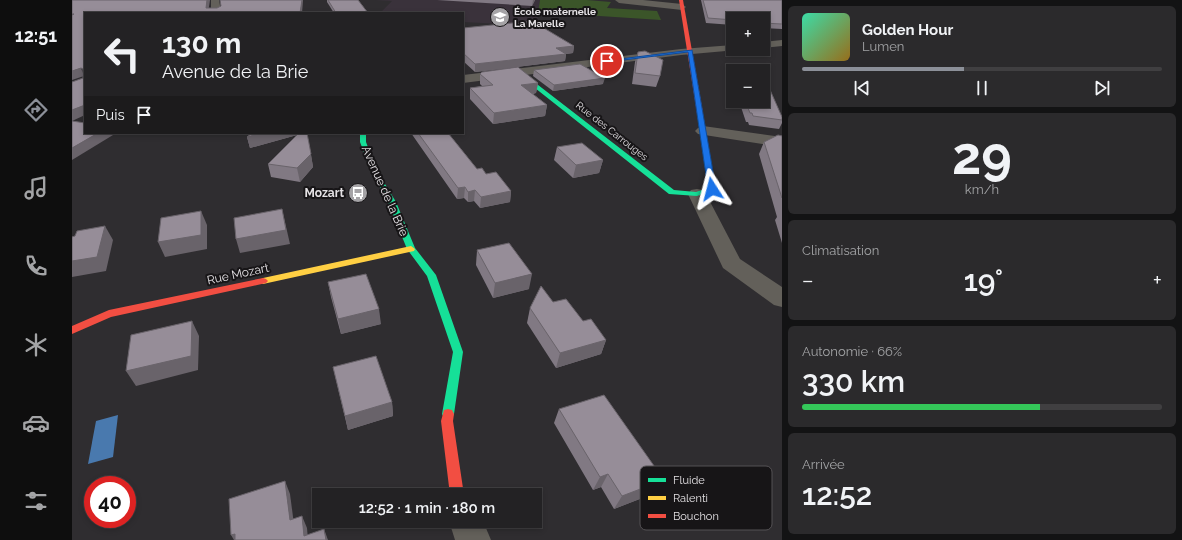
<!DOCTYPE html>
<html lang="fr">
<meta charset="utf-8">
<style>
body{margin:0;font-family:Raleway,sans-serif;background:#2b2a2c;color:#f1f3f6;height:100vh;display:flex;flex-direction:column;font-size:15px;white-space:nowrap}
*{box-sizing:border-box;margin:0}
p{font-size:13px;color:#a3a4a6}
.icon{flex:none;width:22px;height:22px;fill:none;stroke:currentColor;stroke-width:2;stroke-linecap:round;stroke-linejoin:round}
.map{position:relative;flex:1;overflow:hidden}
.drawer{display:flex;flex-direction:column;gap:6px;padding:6px;background:#131314;width:400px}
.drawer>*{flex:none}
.guide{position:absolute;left:12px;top:12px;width:380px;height:122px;border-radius:0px;box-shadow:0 2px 6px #0003,0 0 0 1px #403f41;background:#232224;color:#f1f3f6;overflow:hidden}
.tools{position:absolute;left:654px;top:12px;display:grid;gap:8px}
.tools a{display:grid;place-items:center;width:44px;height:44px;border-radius:0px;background:#232224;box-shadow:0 2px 6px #0003,0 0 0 1px #403f41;font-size:20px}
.speed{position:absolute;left:12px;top:476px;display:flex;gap:8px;font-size:20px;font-weight:700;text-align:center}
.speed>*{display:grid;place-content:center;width:52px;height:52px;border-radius:50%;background:#232224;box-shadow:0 2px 6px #0003,0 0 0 1px #403f41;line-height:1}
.speed .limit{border:6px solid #d22;background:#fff;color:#111}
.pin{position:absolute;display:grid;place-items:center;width:34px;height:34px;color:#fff;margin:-17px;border:2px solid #fff;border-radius:50%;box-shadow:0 1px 4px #0007}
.me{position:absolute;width:44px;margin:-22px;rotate:351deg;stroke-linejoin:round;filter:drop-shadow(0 0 3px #0008)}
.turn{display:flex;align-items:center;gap:14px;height:84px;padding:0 12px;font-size:18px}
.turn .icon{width:52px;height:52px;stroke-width:2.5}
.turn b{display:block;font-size:28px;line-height:34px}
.then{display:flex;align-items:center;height:38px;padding:0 12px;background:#0003;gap:8px;font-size:15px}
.big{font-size:30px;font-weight:600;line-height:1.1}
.drawer .widget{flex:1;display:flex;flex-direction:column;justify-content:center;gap:6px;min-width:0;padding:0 14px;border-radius:6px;background:#2b2a2c}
.drawer .dial{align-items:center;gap:0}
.dial b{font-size:52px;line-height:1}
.song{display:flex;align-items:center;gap:12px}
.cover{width:48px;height:48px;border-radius:6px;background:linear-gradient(135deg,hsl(160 70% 55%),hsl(40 70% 35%))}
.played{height:4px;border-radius:2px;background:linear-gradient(90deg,#8c9099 45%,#403f41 45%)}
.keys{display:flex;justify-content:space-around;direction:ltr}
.heat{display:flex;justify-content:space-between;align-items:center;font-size:22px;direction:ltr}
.charge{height:6px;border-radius:3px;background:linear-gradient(90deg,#34c759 66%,#403f41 0)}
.trip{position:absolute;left:240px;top:488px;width:230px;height:40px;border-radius:0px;background:#232224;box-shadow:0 2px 6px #0003,0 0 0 1px #403f41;font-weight:600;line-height:40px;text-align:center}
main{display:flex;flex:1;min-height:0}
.tabs{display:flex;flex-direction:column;width:72px;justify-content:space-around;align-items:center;background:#0e0e0e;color:#a3a4a6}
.tabs .icon{width:28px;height:28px}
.tabs .current{color:#8c9099}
.tabs b{font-size:18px;color:#f1f3f6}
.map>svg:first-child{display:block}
</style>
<main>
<nav class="tabs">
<b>12:51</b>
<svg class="icon current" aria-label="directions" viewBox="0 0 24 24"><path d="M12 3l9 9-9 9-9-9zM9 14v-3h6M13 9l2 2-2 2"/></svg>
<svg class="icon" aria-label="music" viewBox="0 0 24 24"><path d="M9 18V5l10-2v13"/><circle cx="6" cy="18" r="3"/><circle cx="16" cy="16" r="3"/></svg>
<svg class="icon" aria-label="phone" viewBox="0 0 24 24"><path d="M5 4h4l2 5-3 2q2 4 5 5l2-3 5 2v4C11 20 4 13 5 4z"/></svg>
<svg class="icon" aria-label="climate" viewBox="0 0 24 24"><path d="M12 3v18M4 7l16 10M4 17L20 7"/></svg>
<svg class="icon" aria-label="car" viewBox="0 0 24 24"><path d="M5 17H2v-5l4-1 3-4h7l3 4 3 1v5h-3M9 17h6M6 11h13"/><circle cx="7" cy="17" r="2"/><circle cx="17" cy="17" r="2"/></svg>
<svg class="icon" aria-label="filters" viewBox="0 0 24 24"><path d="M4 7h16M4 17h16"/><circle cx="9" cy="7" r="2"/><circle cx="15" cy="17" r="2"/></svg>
</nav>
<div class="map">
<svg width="710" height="540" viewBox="0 0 710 540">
<rect width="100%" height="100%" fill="#2f2d30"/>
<polygon fill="#3a323b" points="303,0 468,0 465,26 391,22 391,13 308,13 320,1"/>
<polygon fill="#3b5529" points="468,0 515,0 539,2 535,8 585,11 589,20 466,12"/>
<polygon fill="#4979ae" points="46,415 41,457 16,464 24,421"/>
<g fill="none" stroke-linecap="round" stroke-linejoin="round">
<g fill="#63605a" fill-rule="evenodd">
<polygon points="139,0 147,0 149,11 147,13 137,13 139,10"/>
<polygon points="543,0 571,0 610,4 614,7 610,10 547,3"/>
<polygon points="710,40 710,46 691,48 691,42"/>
<polygon points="661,45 661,49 666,49 665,50 609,55 391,83 391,75 609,49"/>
<polygon points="631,126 710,137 710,147 626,134 623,131 626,128"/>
<polygon points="625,189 631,190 634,194 668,259 710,287 710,307 702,305 651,268 616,194 619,190"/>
<polygon points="377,521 411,521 419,540 383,540"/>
</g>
<g fill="#16e098" fill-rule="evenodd">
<polygon points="444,71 448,71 602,190 624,192 636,188 625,113 630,112 644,189 625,196 597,194 444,73"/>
<polygon points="288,133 294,133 294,142 305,171 324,202 343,248 364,275 391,352 382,414 380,418 376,419 372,418 370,414 381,352 355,276 335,249 316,202 299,171 288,142"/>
</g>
<polygon fill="#ffcf43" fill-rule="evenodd" points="339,246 343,249 342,251 191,284 186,281 191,278"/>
<g fill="#f24e42" fill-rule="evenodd">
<polygon points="607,0 611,0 631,113 628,115 625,113"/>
<polygon points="191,278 194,279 196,281 194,283 39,317 0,334 0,326 37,310"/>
<polygon points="376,409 380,410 382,414 381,421 392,495 378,495 369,421 372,410"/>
</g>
</g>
<g fill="#817983">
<polygon points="255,0 286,0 296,13 262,13 255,2"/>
<polygon points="365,0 463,0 460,6"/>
<polygon points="629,0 710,0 710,29 691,28 691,19 661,19 661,25 634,23"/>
<polygon points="391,28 502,46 501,53 494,54 493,61 403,72 391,61"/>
<polygon points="566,52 588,76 584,87 560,84 563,62"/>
<polygon points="666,64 690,71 663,71"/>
<polygon points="462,70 531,84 481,91 461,76"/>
<polygon points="408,74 466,83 464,93 461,94 475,105 473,116 421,124 398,99 398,88 410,86 408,84"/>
<polygon points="667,101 691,101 710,120 710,123 707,129 677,125 676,122 674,122"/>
<polygon points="235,133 241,167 228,182 199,177 196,164 225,135 178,148 175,137"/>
<polygon points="339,133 376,133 405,169 414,174 439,191 438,202 408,208 402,201 396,202 392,198 385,199"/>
<polygon points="710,136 710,243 703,220 705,217 687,154 692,142"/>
<polygon points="485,147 531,160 527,173 501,178 482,160"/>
<polygon points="405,250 457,289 421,298 404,265"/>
<polygon points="256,282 309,324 269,334 259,297"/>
<polygon points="481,302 511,321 534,340 529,354 484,368 455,323 458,308"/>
<polygon points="261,367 320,402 321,416 276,430"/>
<polygon points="487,409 583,493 542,509 529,487 521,490 482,423"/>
</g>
<g fill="#69636a">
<polygon points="135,0 138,0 136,13 134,8"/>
<polygon points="230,0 231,0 231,1 230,13 228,13"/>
<polygon points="461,0 463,0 460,6"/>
<polygon points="502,46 501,53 494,54 493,61 403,72 403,64 484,48"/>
<polygon points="9,68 12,76 0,80 0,71"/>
<polygon points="533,78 531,84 481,91 482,85"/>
<polygon points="466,83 464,93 448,95 449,85"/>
<polygon points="13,105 13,115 0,121 0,110"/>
<polygon points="475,105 473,116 421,124 422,113"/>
<polygon points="26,133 40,133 41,135 0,160 0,148"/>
<polygon points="190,133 228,133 225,135 178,148 175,137"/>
<polygon points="239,154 241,167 228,182 225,168"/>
<polygon points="531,160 527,173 501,178 504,165"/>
<polygon points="393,187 392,198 385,199 386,188"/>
<polygon points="403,190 402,201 396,202 396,192"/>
<polygon points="439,191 438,202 408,208 409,197"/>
<polygon points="210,209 218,244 168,253 164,239"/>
<polygon points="129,211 135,225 135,249 93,257 86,242"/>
<polygon points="33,226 41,240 34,271 0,277 0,261"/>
<polygon points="460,274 457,289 421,298 423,283"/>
<polygon points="307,309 309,324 269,334 266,319"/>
<polygon points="120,321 127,336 126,370 64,386 54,371"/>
<polygon points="534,340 529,354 484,368 488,353"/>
<polygon points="320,402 321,416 276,430 273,416"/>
<polygon points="536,474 529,487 521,490 528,477"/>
<polygon points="592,480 583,493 542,509 550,496"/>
<polygon points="213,481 218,494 223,532 218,520"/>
<polygon points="230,516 235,528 236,540 232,536"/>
<polygon points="252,529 256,540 254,540"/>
<polygon points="163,534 167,540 162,540 159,535"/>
</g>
<g fill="#968d98" stroke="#69636a">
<polygon points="0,0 135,0 134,8 145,8 149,6 148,0 230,0 228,13 13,13 13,105 0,110 0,82 11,78 11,69 9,68 0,71 0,15 2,14 0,14"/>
<polygon points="256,0 286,0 296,13 264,13"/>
<polygon points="631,0 710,0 710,24 691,23 691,19 661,19 661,20 636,18"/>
<polygon points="460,21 502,46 484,48 494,54 403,64 391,53 391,28"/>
<polygon points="573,51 591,60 588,76 563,73 566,52"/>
<polygon points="508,64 533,78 482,85 462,70"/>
<polygon points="666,64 687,66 690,71 668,71"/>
<polygon points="446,67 466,83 449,85 475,105 422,113 398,88 421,85 408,74 410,72"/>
<polygon points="691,74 710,117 710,120 681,116 680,113 678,113 673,101 691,101"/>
<polygon points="0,121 13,123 13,133 26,133 0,148"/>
<polygon points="180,133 190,133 175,137"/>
<polygon points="227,133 235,133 239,154 225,168 196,164"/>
<polygon points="346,133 376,133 405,169 410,168 414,174 424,172 439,191 409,197 403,190 396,192 393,187 386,188"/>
<polygon points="706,135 710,136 710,198 692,142"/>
<polygon points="510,143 531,160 504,165 485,147"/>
<polygon points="210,209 214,230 164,239 162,218"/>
<polygon points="129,211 129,235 86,242 89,218"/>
<polygon points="33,226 25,257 0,261 0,237 3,236 5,231"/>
<polygon points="437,243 460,274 423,283 405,250"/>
<polygon points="294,274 307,309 266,319 256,282"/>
<polygon points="469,286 481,302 494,299 511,321 519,319 534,340 488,353 458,308"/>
<polygon points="120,321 119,356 54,371 59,335"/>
<polygon points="304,356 320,402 273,416 261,367"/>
<polygon points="532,395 592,480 550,496 536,474 528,477 487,409"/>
<polygon points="213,481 218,520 230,516 232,536 252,529 254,540 163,540 163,534 159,535 157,499"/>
</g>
<polygon fill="#1a73e8" stroke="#114b97" points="620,50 644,189 640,191 636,189 616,52 535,62 532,61"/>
<defs>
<g id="school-disc" transform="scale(1)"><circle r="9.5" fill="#a5a3a6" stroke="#171517"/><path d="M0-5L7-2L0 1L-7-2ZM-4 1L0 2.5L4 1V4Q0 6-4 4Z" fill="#fff"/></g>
<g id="bus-disc" transform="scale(1)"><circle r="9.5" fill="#a5a3a6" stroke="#171517"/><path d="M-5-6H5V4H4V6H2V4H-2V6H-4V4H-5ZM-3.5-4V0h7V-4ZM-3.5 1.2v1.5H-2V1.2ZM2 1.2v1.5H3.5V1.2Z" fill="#fff"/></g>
</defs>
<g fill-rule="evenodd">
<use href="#school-disc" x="428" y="17"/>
<use href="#bus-disc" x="286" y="193"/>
</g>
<g text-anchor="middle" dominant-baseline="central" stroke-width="4" stroke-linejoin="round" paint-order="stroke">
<g font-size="10" font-weight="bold" fill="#e5e2e5" stroke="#171517" text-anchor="start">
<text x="442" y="11">École maternelle<tspan x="442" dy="12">La Marelle</tspan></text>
</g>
<g font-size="10" fill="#e5e2e5" stroke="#171517">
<text transform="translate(540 131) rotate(38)">Rue des Carrouges</text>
</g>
<g font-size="12" fill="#e5e2e5" stroke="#171517">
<text transform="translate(313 191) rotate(66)">Avenue de la Brie</text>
<text transform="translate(166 274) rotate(-12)">Rue Mozart</text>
</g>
<g font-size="12" font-weight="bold" fill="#e5e2e5" stroke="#171517" text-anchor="end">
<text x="272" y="193">Mozart</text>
</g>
</g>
<rect x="568" y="466" width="132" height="64" rx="6" fill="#171517" stroke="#555255" stroke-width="1"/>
<rect x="576" y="478" width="18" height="4" fill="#16e098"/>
<rect x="576" y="496" width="18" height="4" fill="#ffcf43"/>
<rect x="576" y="514" width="18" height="4" fill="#f24e42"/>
<g font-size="11" fill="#e5e2e5">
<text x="601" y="484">Fluide</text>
<text x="601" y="502">Ralenti</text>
<text x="601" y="520">Bouchon</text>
</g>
</svg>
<div class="tools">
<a>+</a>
<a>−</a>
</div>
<div class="speed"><div class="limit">40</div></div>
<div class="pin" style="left:535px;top:61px;background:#d93025"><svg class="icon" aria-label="arrive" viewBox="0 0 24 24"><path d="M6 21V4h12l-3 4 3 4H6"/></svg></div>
<svg class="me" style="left:640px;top:189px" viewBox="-20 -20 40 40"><path d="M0-17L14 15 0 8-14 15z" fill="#1a73e8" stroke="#fff" stroke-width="4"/></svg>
<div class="trip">12:52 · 1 min · 180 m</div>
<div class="guide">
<div class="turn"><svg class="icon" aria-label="left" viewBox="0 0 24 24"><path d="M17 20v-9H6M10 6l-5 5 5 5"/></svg><div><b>130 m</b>Avenue de la Brie</div></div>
<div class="then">Puis<svg class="icon" aria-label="arrive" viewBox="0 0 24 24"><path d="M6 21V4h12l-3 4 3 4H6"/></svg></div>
</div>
</div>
<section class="drawer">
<div class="widget">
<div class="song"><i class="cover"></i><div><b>Golden Hour</b><p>Lumen</p></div></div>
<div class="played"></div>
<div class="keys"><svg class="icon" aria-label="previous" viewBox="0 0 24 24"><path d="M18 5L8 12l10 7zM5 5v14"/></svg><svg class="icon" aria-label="pause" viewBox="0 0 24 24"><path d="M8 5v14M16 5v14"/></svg><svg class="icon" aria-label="next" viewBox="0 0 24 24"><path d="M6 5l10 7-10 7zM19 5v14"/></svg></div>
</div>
<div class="widget dial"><b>29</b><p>km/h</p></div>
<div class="widget"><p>Climatisation</p>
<div class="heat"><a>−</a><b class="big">19°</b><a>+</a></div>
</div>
<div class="widget"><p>Autonomie · 66%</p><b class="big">330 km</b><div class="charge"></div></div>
<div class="widget"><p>Arrivée</p><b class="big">12:52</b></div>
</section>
</main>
